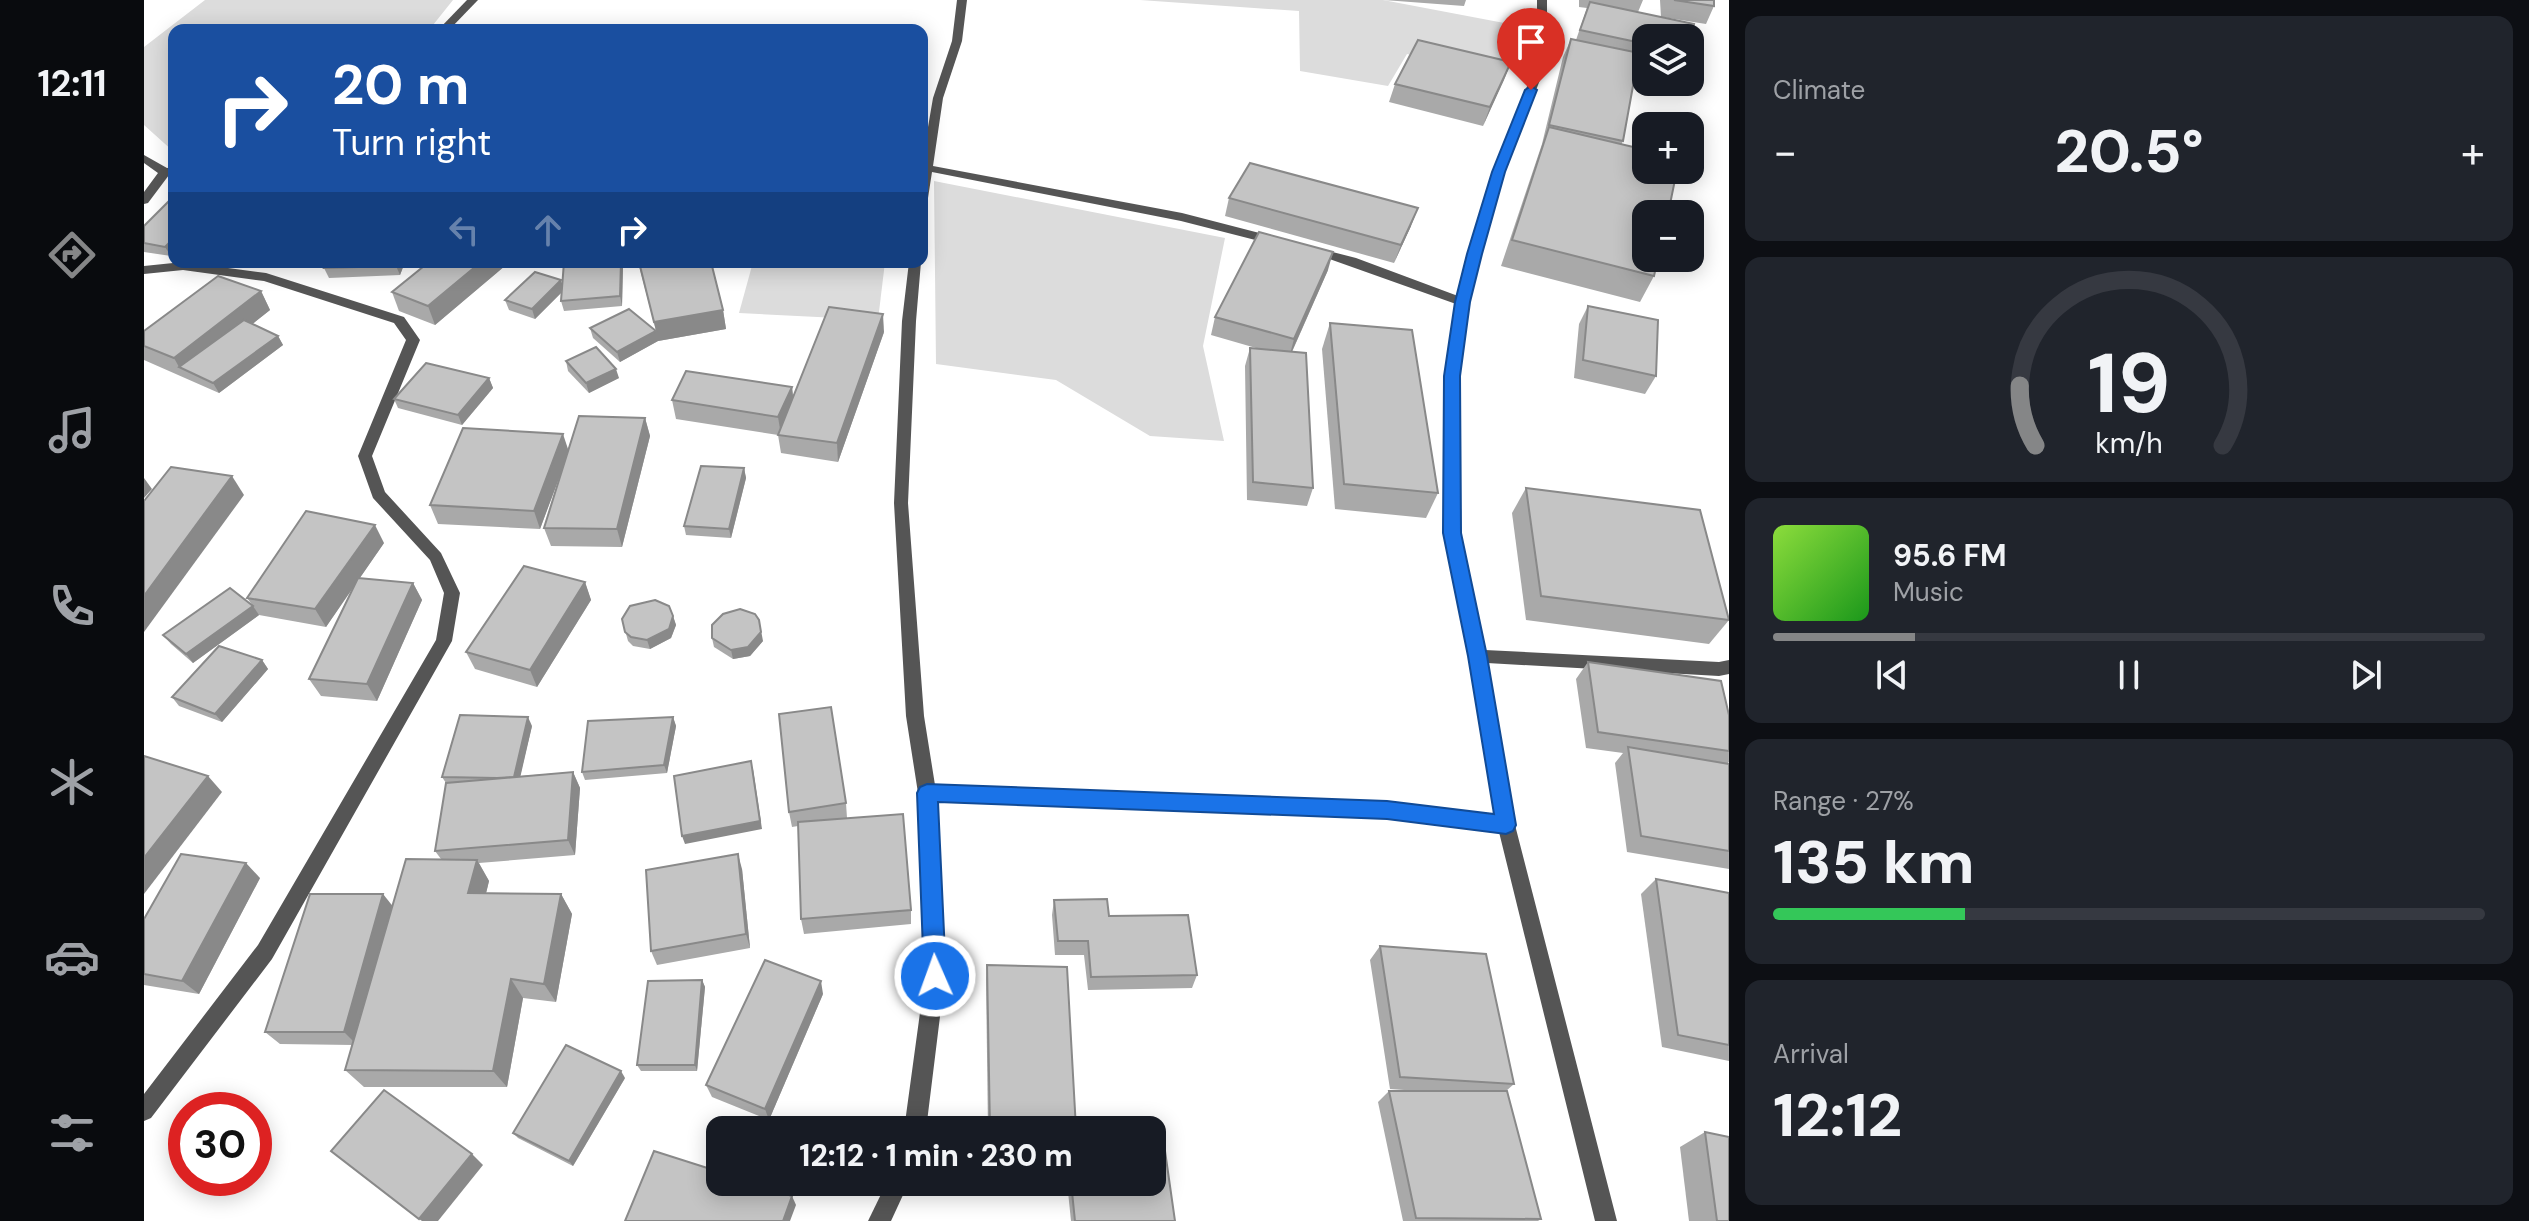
<!DOCTYPE html>
<meta charset="utf-8">
<style>
body{margin:0;font-family:"DM Sans",sans-serif;background:#20242c;color:#f1f3f6;height:100vh;display:flex;flex-direction:column;font-size:30px;white-space:nowrap}
*{box-sizing:border-box;margin:0}
p{font-size:26px;color:#9ea1a6}
.icon{flex:none;width:44px;height:44px;fill:none;stroke:currentColor;stroke-width:2;stroke-linecap:round;stroke-linejoin:round}
.map{position:relative;flex:1;overflow:hidden}
.details{display:flex;flex-direction:column;gap:16px;padding:16px;background:#0d0f14;width:800px}
.details>*{flex:none}
.hud{position:absolute;left:24px;top:24px;width:760px;height:244px;border-radius:16px;box-shadow:0 4px 20px #0003;background:#1a4fa0;color:#fff;overflow:hidden}
.buttons{position:absolute;left:1488px;top:24px;display:grid;gap:16px}
.buttons a{display:grid;place-items:center;width:72px;height:72px;border-radius:16px;background:#171b24;box-shadow:0 4px 20px #0003;font-size:40px}
.speed{position:absolute;left:24px;top:1092px;display:flex;gap:16px;font-size:40px;font-weight:700;text-align:center}
.speed>*{display:grid;place-content:center;width:104px;height:104px;border-radius:50%;background:#171b24;box-shadow:0 4px 20px #0003;line-height:1}
.speed .limit{border:12px solid #d22;background:#fff;color:#111}
.pin{position:absolute;display:grid;place-items:center;width:68px;height:68px;color:#fff;margin:-82px -34px;border-radius:50% 50% 50% 0;rotate:-45deg;box-shadow:0 0 8px #0007}
.pin .icon{rotate:45deg}
.me{position:absolute;width:88px;margin:-44px;rotate:358deg;stroke-linejoin:round;filter:drop-shadow(0 0 6px #0008)}
.turn{display:flex;align-items:center;gap:28px;height:168px;padding:0 32px;font-size:36px}
.turn .icon{width:104px;height:104px;stroke-width:2.5}
.turn b{display:block;font-size:56px;line-height:68px}
.lanes{display:flex;align-items:center;height:76px;padding:0 32px;background:#0003;justify-content:center;gap:40px;direction:ltr}
.lanes .off{opacity:.35}
.big{font-size:60px;font-weight:800;line-height:1.1}
.details .widget{flex:1;display:flex;flex-direction:column;justify-content:center;gap:12px;min-width:0;padding:0 28px;border-radius:16px;background:#20242c}
.details .dial{align-items:center;gap:0}
.dial svg{height:208px;overflow:visible;fill:none;stroke:#363941;stroke-width:7;stroke-linecap:round;text-anchor:middle}
.dial text{fill:#f1f3f6;stroke:none}
.song{display:flex;align-items:center;gap:24px}
.cover{width:96px;height:96px;border-radius:12px;background:linear-gradient(135deg,hsl(90 70% 55%),hsl(120 70% 35%))}
.played{height:8px;border-radius:4px;background:linear-gradient(90deg,#858687 20%,#363941 20%)}
.keys{display:flex;justify-content:space-around;direction:ltr}
.heat{display:flex;justify-content:space-between;align-items:center;font-size:44px;direction:ltr}
.charge{height:12px;border-radius:6px;background:linear-gradient(90deg,#34c759 27%,#363941 0)}
.trip{position:absolute;left:562px;top:1116px;width:460px;height:80px;border-radius:16px;background:#171b24;box-shadow:0 4px 20px #0003;font-weight:800;line-height:80px;text-align:center}
main{display:flex;flex:1;min-height:0}
.dock{display:flex;flex-direction:column;width:144px;justify-content:space-around;align-items:center;background:#090b0e;color:#9ea1a6}
.dock .icon{width:56px;height:56px}
.dock .selected{color:#858687}
.dock b{font-size:36px;color:#f1f3f6}
.map>svg:first-child{display:block}
</style>
<main>
<nav class="dock">
<b>12:11</b>
<svg class="icon selected" aria-label="directions" viewBox="0 0 24 24"><path d="M12 3l9 9-9 9-9-9zM9 14v-3h6M13 9l2 2-2 2"/></svg>
<svg class="icon" aria-label="music" viewBox="0 0 24 24"><path d="M9 18V5l10-2v13"/><circle cx="6" cy="18" r="3"/><circle cx="16" cy="16" r="3"/></svg>
<svg class="icon" aria-label="phone" viewBox="0 0 24 24"><path d="M5 4h4l2 5-3 2q2 4 5 5l2-3 5 2v4C11 20 4 13 5 4z"/></svg>
<svg class="icon" aria-label="climate" viewBox="0 0 24 24"><path d="M12 3v18M4 7l16 10M4 17L20 7"/></svg>
<svg class="icon" aria-label="car" viewBox="0 0 24 24"><path d="M5 17H2v-5l4-1 3-4h7l3 4 3 1v5h-3M9 17h6M6 11h13"/><circle cx="7" cy="17" r="2"/><circle cx="17" cy="17" r="2"/></svg>
<svg class="icon" aria-label="filters" viewBox="0 0 24 24"><path d="M4 7h16M4 17h16"/><circle cx="9" cy="7" r="2"/><circle cx="15" cy="17" r="2"/></svg>
</nav>
<div class="map">
<svg width="1585" height="1221" viewBox="0 0 1585 1221">
<rect width="100%" height="100%" fill="#fff"/>
<g fill="#dcdcdc">
<polygon points="61,0 309,0 285,30 30,30 30,152 0,125 0,47"/>
<polygon points="996,0 1239,0 1376,26 1352,74 1263,54 1244,86 1156,71 1155,11"/>
<polygon points="790,181 1081,238 1059,346 1080,441 1006,436 912,380 792,364"/>
<polygon points="609,262 741,262 734,320 595,313"/>
</g>
<g fill="none" stroke-linecap="round" stroke-linejoin="round">
<g fill="#555" fill-rule="evenodd">
<polygon points="323,0 334,0 305,30 294,30"/>
<polygon points="813,0 823,0 818,41 799,98 789,166 1038,213 1135,238 1135,244 1131,245 1037,221 788,172 784,198 778,202 778,162 789,98 808,41"/>
<polygon points="1393,0 1403,0 1403,62 1360,172 1325,302 1315,376 1316,533 1341,650 1575,662 1585,660 1585,674 1575,676 1343,663 1371,825 1473,1221 1451,1221 1355,832 1243,818 792,801 801,976 782,1130 760,1130 781,976 774,793 762,716 750,503 758,321 765,262 777,262 772,321 764,503 780,716 791,785 1243,802 1351,816 1326,656 1300,533 1301,376 1312,304 1163,251 1169,247 1212,258 1314,296 1348,172 1393,62"/>
<polygon points="0,155 23,168 30,167 30,173 25,175 4,203 0,204 0,192 14,173 0,163"/>
<polygon points="39,262 122,273 260,317 276,340 228,456 241,492 297,553 316,593 308,641 128,959 7,1118 0,1121 0,1094 114,945 292,640 300,593 286,560 229,498 214,456 262,340 250,323 120,281 39,270 0,274 0,266"/>
<polygon points="743,1182 765,1182 747,1221 724,1221"/>
</g>
</g>
<g fill="#a9a9a9">
<polygon points="1240,0 1322,0 1320,6"/>
<polygon points="1435,0 1499,0 1494,12 1517,17 1516,0 1570,0 1570,6 1562,24 1518,17 1502,38 1502,64 1493,62 1478,144 1510,276 1496,302 1357,266 1398,144 1419,57 1427,39 1432,40 1443,8 1435,7"/>
<polygon points="1367,62 1339,126 1245,102 1251,84"/>
<polygon points="30,196 27,256 0,252 0,226"/>
<polygon points="1085,198 1267,226 1250,263 1081,216"/>
<polygon points="114,262 164,262 160,267"/>
<polygon points="261,262 256,275 185,278 180,268"/>
<polygon points="420,262 479,262 478,306 420,311 417,301 418,292 391,319 365,310 361,300 418,283"/>
<polygon points="494,262 579,310 582,329 514,341 476,362 449,338 446,328 512,331"/>
<polygon points="362,265 291,325 255,311 248,292"/>
<polygon points="1184,270 1148,352 1169,488 1163,506 1103,500 1101,366 1106,348 1112,348 1067,335 1071,317"/>
<polygon points="117,291 126,310 108,324 134,336 139,345 75,393 0,360 0,331"/>
<polygon points="1444,306 1512,376 1501,394 1430,378 1435,324"/>
<polygon points="1186,323 1294,493 1282,518 1191,509 1178,349"/>
<polygon points="740,332 694,462 637,453 634,435 532,419 528,400 648,387 649,398"/>
<polygon points="422,361 475,378 445,393 424,371"/>
<polygon points="345,378 349,388 318,425 254,408 250,399"/>
<polygon points="501,418 506,436 478,547 407,546 400,528 417,472 396,529 294,524 286,505 424,450"/>
<polygon points="600,468 602,478 587,538 542,535 540,526"/>
<polygon points="1382,488 1585,620 1565,644 1382,620 1368,513"/>
<polygon points="240,543 215,579 269,583 278,600 233,701 177,696 165,679 209,587 182,627 115,615 49,663 27,644 19,635 109,606 103,598"/>
<polygon points="441,582 447,600 393,687 331,669 322,652"/>
<polygon points="529,616 532,625 527,638 506,649 489,646 484,641 478,619"/>
<polygon points="568,638 619,641 606,656 589,659 570,647"/>
<polygon points="118,660 124,669 78,722 35,706 28,697"/>
<polygon points="1444,662 1585,715 1585,762 1583,764 1585,764 1585,869 1483,852 1471,763 1479,753 1442,748 1432,679"/>
<polygon points="529,717 532,726 523,773 441,780 438,772"/>
<polygon points="388,726 376,776 429,772 436,788 431,855 335,863 345,881 342,893 417,894 428,914 412,1002 379,998 363,1087 220,1087 201,1070 209,1045 136,1044 121,1032 297,859 291,851 302,783 298,777"/>
<polygon points="702,803 703,818 767,910 767,924 660,934 657,919 654,826 648,827 645,812"/>
<polygon points="598,869 606,948 513,965 507,951"/>
<polygon points="116,878 55,994 0,985 0,919"/>
<polygon points="1512,879 1585,893 1585,1061 1518,1047 1497,894"/>
<polygon points="910,900 1053,975 1048,988 944,990 940,955 911,955 908,915"/>
<polygon points="1236,946 1370,1084 1362,1091 1397,1219 1394,1221 1259,1221 1234,1102 1245,1091 1274,1091 1246,1089 1226,960"/>
<polygon points="843,965 923,967 932,1130 844,1130 842,979"/>
<polygon points="558,980 561,987 553,1071 497,1071 493,1065"/>
<polygon points="679,994 625,1120 568,1097 562,1085"/>
<polygon points="481,1078 429,1166 374,1138 369,1133"/>
<polygon points="1561,1132 1585,1221 1545,1221 1536,1147"/>
<polygon points="923,1182 1008,1182 1031,1221 927,1221"/>
</g>
<g fill="#898989">
<polygon points="1367,62 1360,80 1339,126 1346,107"/>
<polygon points="1274,208 1267,226 1250,263 1257,245"/>
<polygon points="30,238 30,253 27,256 21,247"/>
<polygon points="1189,252 1184,270 1145,358 1150,339"/>
<polygon points="254,262 261,262 256,275 252,266"/>
<polygon points="337,262 361,262 362,265 291,325 284,306"/>
<polygon points="477,262 479,262 479,266 478,306 476,296"/>
<polygon points="417,280 420,290 391,319 388,309"/>
<polygon points="117,291 126,310 47,373 35,367 30,358"/>
<polygon points="579,310 582,329 514,341 476,362 473,352 512,331 510,322"/>
<polygon points="739,314 740,332 694,462 693,443"/>
<polygon points="134,336 139,345 75,393 69,383"/>
<polygon points="472,369 475,378 445,393 442,383"/>
<polygon points="345,378 349,388 318,425 314,415"/>
<polygon points="648,387 650,405 637,435 634,417"/>
<polygon points="501,418 506,436 478,547 473,529"/>
<polygon points="419,434 425,452 396,529 390,511"/>
<polygon points="600,468 602,478 587,538 585,529"/>
<polygon points="88,476 100,495 0,632 0,596"/>
<polygon points="0,478 8,489 0,498"/>
<polygon points="231,525 240,543 182,627 171,609"/>
<polygon points="441,582 447,600 393,687 386,670"/>
<polygon points="269,583 278,600 233,701 223,684"/>
<polygon points="109,606 115,615 49,663 42,654"/>
<polygon points="529,616 532,625 527,638 506,649 503,640"/>
<polygon points="615,620 619,641 606,656 589,659 587,650"/>
<polygon points="118,660 124,669 78,722 71,714"/>
<polygon points="384,717 388,726 374,787 369,779"/>
<polygon points="529,717 532,726 523,773 520,765"/>
<polygon points="609,769 618,829 541,844 538,836"/>
<polygon points="429,772 436,788 431,855 424,840"/>
<polygon points="64,776 78,792 0,894 0,858"/>
<polygon points="594,854 598,869 606,948 602,934"/>
<polygon points="333,860 345,881 337,914 324,893"/>
<polygon points="102,863 116,878 55,994 38,981"/>
<polygon points="239,894 251,909 213,1045 200,1032"/>
<polygon points="417,894 428,914 412,1002 400,984"/>
<polygon points="367,979 379,998 363,1087 349,1071"/>
<polygon points="558,980 561,987 553,1071 551,1065"/>
<polygon points="677,981 679,994 625,1120 621,1109"/>
<polygon points="477,1071 481,1078 429,1166 425,1161"/>
<polygon points="328,1154 339,1165 294,1221 278,1221 275,1219"/>
<polygon points="648,1196 652,1205 646,1221 639,1221"/>
</g>
<g fill="#c4c4c4" stroke="#898989" stroke-width="2">
<polygon points="1530,0 1570,0 1570,6"/>
<polygon points="1446,2 1550,24 1546,39 1546,38 1502,38 1502,44 1436,30"/>
<polygon points="1427,39 1495,53 1479,141 1405,125"/>
<polygon points="1274,40 1367,62 1346,107 1251,84"/>
<polygon points="1405,127 1502,150 1502,170 1533,170 1524,214 1502,214 1502,258 1514,258 1510,276 1368,240"/>
<polygon points="1106,163 1274,208 1257,245 1085,198"/>
<polygon points="30,196 30,238 21,247 0,243 0,226"/>
<polygon points="1115,232 1189,252 1150,339 1071,317"/>
<polygon points="183,262 254,262 252,266 180,268"/>
<polygon points="285,262 337,262 284,306 248,292"/>
<polygon points="420,262 477,262 476,296 417,301"/>
<polygon points="495,262 567,262 579,310 510,322"/>
<polygon points="391,272 417,280 388,309 361,300"/>
<polygon points="74,276 117,291 30,358 0,346 0,331"/>
<polygon points="1444,306 1514,320 1512,376 1439,360"/>
<polygon points="685,307 739,314 693,443 634,435"/>
<polygon points="485,309 512,331 473,352 446,328"/>
<polygon points="100,320 134,336 69,383 35,367"/>
<polygon points="1186,323 1268,330 1294,493 1200,484"/>
<polygon points="452,347 472,369 442,383 422,361"/>
<polygon points="1106,348 1162,353 1169,488 1109,482"/>
<polygon points="282,363 345,378 314,415 250,399"/>
<polygon points="542,371 648,387 634,417 528,400"/>
<polygon points="435,416 501,418 473,529 400,528"/>
<polygon points="319,428 419,434 390,511 286,505"/>
<polygon points="557,466 600,468 585,529 540,526"/>
<polygon points="27,467 88,476 0,596 0,501"/>
<polygon points="1382,488 1556,510 1585,620 1397,596"/>
<polygon points="162,511 231,525 171,609 103,598"/>
<polygon points="380,566 441,582 386,670 322,652"/>
<polygon points="214,578 269,583 223,684 165,679"/>
<polygon points="86,588 109,606 42,654 19,635"/>
<polygon points="511,600 525,606 529,616 525,629 503,640 487,637 481,632 478,619 486,606"/>
<polygon points="596,609 611,614 615,620 617,632 604,647 587,650 568,638 568,625 579,614"/>
<polygon points="75,646 118,660 71,714 28,697"/>
<polygon points="1444,662 1577,681 1585,715 1585,751 1454,732"/>
<polygon points="687,707 702,803 645,812 635,714"/>
<polygon points="316,715 384,717 370,777 353,778 298,777"/>
<polygon points="529,717 520,765 438,772 444,721"/>
<polygon points="1484,747 1585,764 1585,851 1497,836"/>
<polygon points="0,756 64,776 0,858"/>
<polygon points="607,761 616,821 538,836 530,776"/>
<polygon points="429,772 424,840 291,851 302,783"/>
<polygon points="759,814 767,910 657,919 654,822"/>
<polygon points="37,854 102,863 38,981 0,974 0,919"/>
<polygon points="594,854 602,934 507,951 502,870"/>
<polygon points="262,859 333,860 324,893 417,894 400,984 367,979 349,1071 201,1070"/>
<polygon points="1512,879 1585,893 1585,1045 1534,1035"/>
<polygon points="166,894 239,894 200,1032 121,1032"/>
<polygon points="963,899 965,916 1044,915 1053,975 947,977 944,941 914,941 910,900"/>
<polygon points="1236,946 1342,954 1370,1084 1256,1077"/>
<polygon points="621,960 677,981 621,1109 562,1085"/>
<polygon points="843,965 923,967 932,1129 846,1129"/>
<polygon points="558,980 551,1065 493,1065 504,981"/>
<polygon points="422,1045 477,1071 425,1161 369,1133"/>
<polygon points="240,1090 328,1154 275,1219 187,1151"/>
<polygon points="1245,1091 1363,1091 1397,1219 1272,1218"/>
<polygon points="1561,1132 1585,1137 1585,1221 1573,1221"/>
<polygon points="510,1151 576,1172 576,1182 606,1182 648,1196 639,1221 481,1221"/>
<polygon points="1008,1151 1021,1151 1031,1221 931,1221 927,1182 1008,1182"/>
</g>
<polygon fill="#1a73e8" stroke="#114b97" stroke-width="2" points="1387,86 1393,90 1361,172 1338,254 1326,302 1316,376 1317,533 1343,656 1372,825 1369,831 1362,834 1243,819 794,802 802,976 799,983 791,987 783,983 780,976 773,793 776,787 783,784 1243,801 1350,814 1324,656 1299,533 1300,376 1311,302 1323,254 1348,172 1381,90"/>
</svg>
<div class="buttons">
<a><svg class="icon" aria-label="layers" viewBox="0 0 24 24"><path d="M12 4l9 5-9 5-9-5zM3 14l9 5 9-5"/></svg></a>
<a>+</a>
<a>−</a>
</div>
<div class="speed"><div class="limit">30</div></div>
<div class="pin" style="left:1387px;top:90px;background:#d93025"><svg class="icon" aria-label="arrive" viewBox="0 0 24 24"><path d="M6 21V4h12l-3 4 3 4H6"/></svg></div>
<svg class="me" style="left:791px;top:976px" viewBox="-20 -20 40 40"><circle r="17" fill="#1a73e8" stroke="#fff" stroke-width="3"/><path d="M0-11L8 9 0 5-8 9z" fill="#fff"/></svg>
<div class="trip">12:12 · 1 min · 230 m</div>
<div class="hud">
<div class="turn"><svg class="icon" aria-label="right" viewBox="0 0 24 24"><path d="M7 20v-9h11M14 6l5 5-5 5"/></svg><div><b>20 m</b>Turn right</div></div>
<div class="lanes"><svg class="icon off" aria-label="left" viewBox="0 0 24 24"><path d="M17 20v-9H6M10 6l-5 5 5 5"/></svg><svg class="icon off" aria-label="ahead" viewBox="0 0 24 24"><path d="M12 20V5M6 11l6-6 6 6"/></svg><svg class="icon" aria-label="right" viewBox="0 0 24 24"><path d="M7 20v-9h11M14 6l5 5-5 5"/></svg></div>
</div>
</div>
<section class="details">
<div class="widget"><p>Climate</p>
<div class="heat"><a>−</a><b class="big">20.5°</b><a>+</a></div>
</div>
<div class="widget dial"><svg viewBox="0 0 100 80">
<path d="M14 69A42 42 0 1 1 86 69"/>
<path d="M14 69A42 42 0 0 1 8 46" stroke="#858687"/>
<text x="50" y="56" font-size="32" font-weight="700">19</text>
<text x="50" y="72" font-size="11">km/h</text>
</svg></div>
<div class="widget">
<div class="song"><i class="cover"></i><div><b>95.6 FM</b><p>Music</p></div></div>
<div class="played"></div>
<div class="keys"><svg class="icon" aria-label="previous" viewBox="0 0 24 24"><path d="M18 5L8 12l10 7zM5 5v14"/></svg><svg class="icon" aria-label="pause" viewBox="0 0 24 24"><path d="M8 5v14M16 5v14"/></svg><svg class="icon" aria-label="next" viewBox="0 0 24 24"><path d="M6 5l10 7-10 7zM19 5v14"/></svg></div>
</div>
<div class="widget"><p>Range · 27%</p><b class="big">135 km</b><div class="charge"></div></div>
<div class="widget"><p>Arrival</p><b class="big">12:12</b></div>
</section>
</main>
